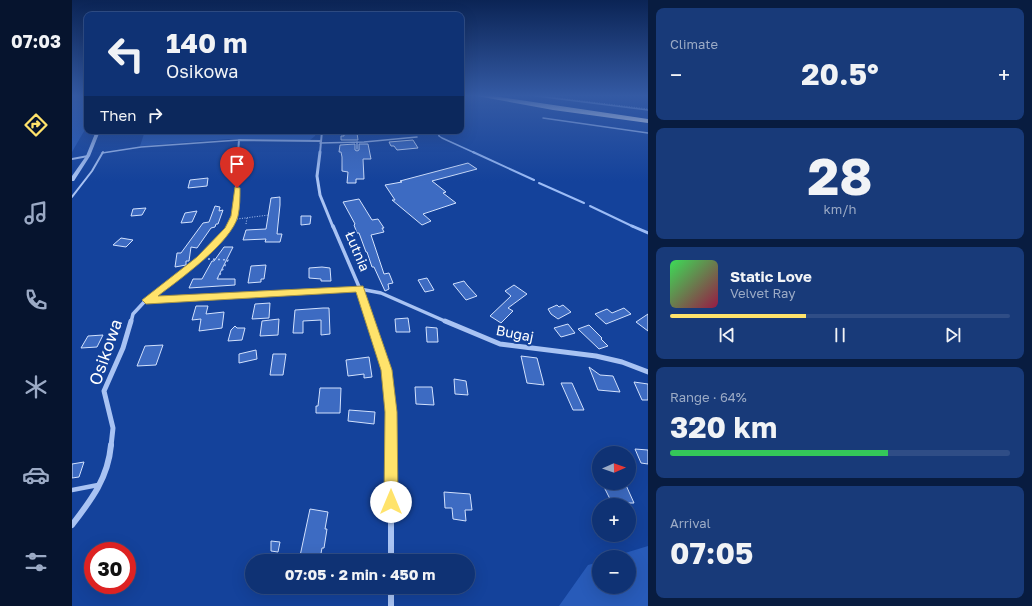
<!DOCTYPE html>
<meta charset="utf-8">
<style>
body{margin:0;font-family:"Golos Text",sans-serif;background:#183a79;color:#f1f3f6;height:100vh;display:flex;flex-direction:column;font-size:15px;white-space:nowrap}
*{box-sizing:border-box;margin:0}
p{font-size:13px;color:#9baac5}
.icon{flex:none;width:22px;height:22px;fill:none;stroke:currentColor;stroke-width:2;stroke-linecap:round;stroke-linejoin:round}
.map{position:relative;flex:1;overflow:hidden}
.sheet{display:flex;flex-direction:column;gap:8px;padding:8px;background:#081c40;width:384px}
.sheet>*{flex:none}
.top-card{position:absolute;left:12px;top:12px;width:380px;height:122px;border-radius:8px;box-shadow:0 4px 16px #0002,0 0 0 1px #2f4d86;background:#0f3274;color:#f1f3f6;overflow:hidden}
.needle{width:26px;rotate:88deg}
.fabs{position:absolute;left:520px;top:446px;display:grid;gap:8px}
.fabs a{display:grid;place-items:center;width:44px;height:44px;border-radius:50%;background:#0f3274;box-shadow:0 4px 16px #0002,0 0 0 1px #2f4d86;font-size:20px}
.speed{position:absolute;left:12px;top:542px;display:flex;gap:8px;font-size:20px;font-weight:700;text-align:center}
.speed>*{display:grid;place-content:center;width:52px;height:52px;border-radius:50%;background:#0f3274;box-shadow:0 4px 16px #0002,0 0 0 1px #2f4d86;line-height:1}
.speed .limit{border:6px solid #d22;background:#fff;color:#111}
.pin{position:absolute;display:grid;place-items:center;width:34px;height:34px;color:#fff;margin:-41px -17px;border-radius:50% 50% 50% 0;rotate:-45deg;box-shadow:0 0 4px #0007}
.pin .icon{rotate:45deg}
.me{position:absolute;width:44px;margin:-22px;rotate:0deg;stroke-linejoin:round;filter:drop-shadow(0 0 3px #0008)}
.turn{display:flex;align-items:center;gap:14px;height:84px;padding:0 16px;font-size:18px}
.turn .icon{width:52px;height:52px;stroke-width:2.5}
.turn b{display:block;font-size:28px;line-height:34px}
.then{display:flex;align-items:center;height:38px;padding:0 16px;background:#0003;gap:8px;font-size:15px}
.big{font-size:30px;font-weight:700;line-height:1.1}
.sheet .tile{flex:1;display:flex;flex-direction:column;justify-content:center;gap:6px;min-width:0;padding:0 14px;border-radius:8px;background:#183a79}
.sheet .dial{align-items:center;gap:0}
.dial b{font-size:52px;line-height:1}
.song{display:flex;align-items:center;gap:12px}
.cover{width:48px;height:48px;border-radius:6px;background:linear-gradient(135deg,hsl(130 70% 55%),hsl(340 70% 35%))}
.played{height:4px;border-radius:2px;background:linear-gradient(90deg,#ffe36b 40%,#2f4d86 40%)}
.keys{display:flex;justify-content:space-around;direction:ltr}
.heat{display:flex;justify-content:space-between;align-items:center;font-size:22px;direction:ltr}
.charge{height:6px;border-radius:3px;background:linear-gradient(90deg,#34c759 64%,#2f4d86 0)}
.trip{position:absolute;left:173px;top:554px;width:230px;height:40px;border-radius:20px;background:#0f3274;box-shadow:0 4px 16px #0002,0 0 0 1px #2f4d86;font-weight:700;line-height:40px;text-align:center}
main{display:flex;flex:1;min-height:0}
.tabs{display:flex;flex-direction:column;width:72px;justify-content:space-around;align-items:center;background:#06142e;color:#9baac5}
.tabs .icon{width:28px;height:28px}
.tabs .current{color:#ffe36b}
.tabs b{font-size:18px;color:#f1f3f6}
.map>svg:first-child{display:block}
</style>
<main>
<nav class="tabs">
<b>07:03</b>
<svg class="icon current" aria-label="directions" viewBox="0 0 24 24"><path d="M12 3l9 9-9 9-9-9zM9 14v-3h6M13 9l2 2-2 2"/></svg>
<svg class="icon" aria-label="music" viewBox="0 0 24 24"><path d="M9 18V5l10-2v13"/><circle cx="6" cy="18" r="3"/><circle cx="16" cy="16" r="3"/></svg>
<svg class="icon" aria-label="phone" viewBox="0 0 24 24"><path d="M5 4h4l2 5-3 2q2 4 5 5l2-3 5 2v4C11 20 4 13 5 4z"/></svg>
<svg class="icon" aria-label="climate" viewBox="0 0 24 24"><path d="M12 3v18M4 7l16 10M4 17L20 7"/></svg>
<svg class="icon" aria-label="car" viewBox="0 0 24 24"><path d="M5 17H2v-5l4-1 3-4h7l3 4 3 1v5h-3M9 17h6M6 11h13"/><circle cx="7" cy="17" r="2"/><circle cx="17" cy="17" r="2"/></svg>
<svg class="icon" aria-label="filters" viewBox="0 0 24 24"><path d="M4 7h16M4 17h16"/><circle cx="9" cy="7" r="2"/><circle cx="15" cy="17" r="2"/></svg>
</nav>
<div class="map">
<svg width="576" height="606" viewBox="0 0 576 606">
<rect width="100%" height="100%" fill="#14429b"/>
<g fill="#285bb9">
<polygon points="0,96 15,96 15,126 0,152"/>
<polygon points="73,131 244,131 243,136 238,140 157,139 68,146"/>
<polygon points="576,546 576,606 487,606 516,565 527,562 527,587 557,587 557,557 540,557"/>
</g>
<g fill="none" stroke-linecap="round" stroke-linejoin="round">
<g stroke="#9cbcf6" stroke-width="1.5">
<polyline points="464,96 576,110"/>
<polyline points="366,131 367,136 370,138 403,153"/>
</g>
<g stroke="#9cbcf6" stroke-width="2">
<polyline points="401,152 462,180"/>
<polyline points="467,183 512,203"/>
<polyline points="518,206 562,227"/>
</g>
<polyline stroke="#9cbcf6" stroke-width="3" points="560,226 576,233"/>
</g>
<g fill="#3d6bc2" stroke="#d2e1fd">
<polygon points="272,133 285,133 286,140 269,140 269,136 272,136"/>
<polygon points="341,140 346,148 325,150 322,146 319,146 317,142"/>
<polygon points="283,144 283,150 285,151 287,150 287,144 296,144 299,159 291,159 292,179 284,179 284,183 275,183 276,172 270,171 270,157 269,152 267,152 268,145"/>
<polygon points="396,163 405,169 360,181 374,192 371,193 384,203 351,214 359,221 350,225 320,200 323,200 313,185 330,182 328,181"/>
<polygon points="136,178 135,186 116,188 118,180"/>
<polygon points="208,197 208,205 205,234 210,234 208,242 193,242 194,239 171,240 174,230 194,229 199,198"/>
<polygon points="287,199 300,220 306,219 312,228 310,228 312,232 299,235 312,274 317,273 321,283 316,284 317,289 313,291 302,267 300,267 295,252 294,252 287,233 285,233 282,225 283,224 271,202"/>
<polygon points="143,206 148,207 147,211 151,210 146,224 144,224 143,227 139,228 125,248 119,247 117,261 114,261 114,265 103,267 105,253 109,253 131,223 137,222"/>
<polygon points="74,208 70,215 59,216 61,209"/>
<polygon points="125,211 120,222 109,223 113,213"/>
<polygon points="229,216 239,216 238,224 229,225"/>
<polygon points="49,238 61,240 54,247 41,245"/>
<polygon points="152,247 161,247 145,279 163,279 163,285 117,288 121,279 130,279 140,261 142,261"/>
<polygon points="194,265 192,279 189,279 189,282 176,283 179,266"/>
<polygon points="250,267 258,268 259,281 249,281 249,279 237,278 237,268"/>
<polygon points="355,278 362,290 353,292 346,280"/>
<polygon points="392,281 395,285 405,296 394,300 381,284"/>
<polygon points="442,285 455,294 436,308 441,311 429,323 418,316 439,296 433,291"/>
<polygon points="198,303 197,318 180,319 183,304"/>
<polygon points="485,305 487,307 491,305 499,312 486,319 479,314 476,309"/>
<polygon points="124,306 136,306 134,314 152,312 150,328 127,331 129,319 120,320"/>
<polygon points="251,308 257,308 258,334 249,335 249,320 231,321 231,333 221,333 223,310"/>
<polygon points="552,308 559,314 534,324 523,314 535,309 540,313"/>
<polygon points="576,314 576,331 564,322"/>
<polygon points="336,318 338,332 324,332 323,319"/>
<polygon points="207,319 206,335 188,336 190,321"/>
<polygon points="496,324 503,333 489,337 482,328"/>
<polygon points="517,325 530,338 529,339 536,346 527,349 506,329"/>
<polygon points="163,326 165,328 173,328 170,340 156,341 159,330"/>
<polygon points="354,327 365,328 366,342 355,342"/>
<polygon points="31,335 25,347 9,348 16,336"/>
<polygon points="91,345 84,365 65,366 73,346"/>
<polygon points="184,350 185,359 167,363 167,354"/>
<polygon points="201,354 214,354 211,375 198,375"/>
<polygon points="449,356 465,358 472,385 455,383"/>
<polygon points="297,357 300,377 292,378 292,374 276,376 274,360"/>
<polygon points="517,367 528,375 541,376 548,392 526,390"/>
<polygon points="382,379 394,381 396,395 383,394"/>
<polygon points="562,382 576,384 576,400 570,400"/>
<polygon points="489,383 500,383 512,410 501,410"/>
<polygon points="343,387 360,387 362,405 344,404"/>
<polygon points="248,388 269,388 268,413 244,413 244,406 246,406"/>
<polygon points="277,410 303,412 302,424 276,421"/>
<polygon points="563,449 576,450 576,464 569,463"/>
<polygon points="12,462 7,477 0,478 0,464"/>
<polygon points="530,483 553,483 562,503 540,503"/>
<polygon points="372,492 398,494 400,510 393,510 394,521 381,519 380,508 373,508"/>
<polygon points="238,509 256,512 253,529 255,529 252,548 250,548 248,559 228,556"/>
<polygon points="199,541 208,542 206,552 199,551"/>
</g>
<g fill="none" stroke-linecap="round" stroke-linejoin="round">
<g stroke="#a9c3f3" stroke-width="1" stroke-dasharray="1 1.5" stroke-linecap="butt">
<polyline points="470,96 576,109"/>
<polyline points="165,219 197,215"/>
<polyline points="174,224 175,218"/>
</g>
<polyline stroke="#a9c3f3" stroke-width="1.5" stroke-dasharray="2 3" stroke-linecap="butt" points="136,259 156,260 146,278"/>
<g stroke="#a9c3f3" stroke-width="1.5">
<polyline points="471,118 576,133"/>
<polyline points="285,142 285,149"/>
<polyline points="248,143 292,142 345,137"/>
<polyline points="30,153 69,147 167,140"/>
</g>
<g stroke="#a9c3f3" stroke-width="2">
<polyline points="0,159 16,156"/>
<polyline points="0,197 20,171 31,152"/>
</g>
<polyline stroke="#a9c3f3" stroke-width="4.5" points="0,490 26,485"/>
<g stroke="#a9c3f3" stroke-width="2">
<polyline points="166,153 167,140 248,141"/>
<polyline points="248,153 250,131"/>
</g>
<g stroke="#a9c3f3" stroke-width="3">
<polyline points="248,152 245,176 248,195 261,227"/>
<polyline points="156,227 164,207 166,152"/>
</g>
<g stroke="#a9c3f3" stroke-width="3.5">
<path d="M157,226C137,258 103,277 74,300L288,289L309,293L375,322"/>
<polyline points="261,226 288,289 299,322"/>
<polyline points="59,322 61,314 74,300"/>
</g>
<g stroke="#a9c3f3" stroke-width="5">
<polyline points="299,321 315,370 319,412 319,446"/>
<polyline points="373,321 428,344 524,356 550,362 576,372"/>
<polyline points="39,446 41,428 32,391 51,348 59,321"/>
</g>
<g stroke="#a9c3f3" stroke-width="6">
<polyline points="319,445 319,561"/>
<path d="M0,525C20,499 36,478 39,445"/>
<polyline points="319,587 319,606"/>
</g>
<polygon fill="#a9c3f3" fill-rule="evenodd" points="24,131 28,131 18,156 2,181 0,181 0,176 14,156"/>
<polygon fill="#fff" fill-rule="evenodd" points="405,96 421,96 576,119 576,123 481,110"/>
</g>
<linearGradient id="sky" x2="0" y2="1"><stop stop-color="#0b2455"/><stop offset="0.53" stop-color="#345aa4"/><stop offset="1" stop-color="#345aa4" stop-opacity="0"/></linearGradient>
<rect width="576" height="181" fill="url(#sky)"/>
<path fill="#ffe36b" stroke="#a69446" d="M163,187L168,188C168,197 168,207 166,216C159,243 108,279 86,296L291,286L320,370L325,412L326,502L324,506L319,508L314,506L312,502L313,412L309,370L284,292L74,304L70,300L125,257L153,228L159,216Z"/>
<g text-anchor="middle" dominant-baseline="central" stroke-width="4" stroke-linejoin="round" paint-order="stroke">
<g font-size="14" fill="#fff" stroke="#14429b">
<text transform="translate(286 251) rotate(67)">Łutnia</text>
<text transform="translate(443 333) rotate(11)">Bugaj</text>
</g>
<g font-size="17" fill="#fff" stroke="#14429b">
<text transform="translate(33 352) rotate(-71)">Osikowa</text>
</g>
</g>
</svg>
<div class="fabs">
<a><svg class="needle" viewBox="-14 -14 28 28"><path d="M0-13l5 13h-10z" fill="#e53935"/><path d="M0 13l5-13h-10z" fill="#9baac5"/></svg></a>
<a>+</a>
<a>−</a>
</div>
<div class="speed"><div class="limit">30</div></div>
<div class="pin" style="left:165px;top:188px;background:#d93025"><svg class="icon" aria-label="arrive" viewBox="0 0 24 24"><path d="M6 21V4h12l-3 4 3 4H6"/></svg></div>
<svg class="me" style="left:319px;top:502px" viewBox="-20 -20 40 40"><circle r="19" fill="#fff"/><path d="M0-13L10 11 0 6-10 11z" fill="#ffe36b"/></svg>
<div class="trip">07:05 · 2 min · 450 m</div>
<div class="top-card">
<div class="turn"><svg class="icon" aria-label="left" viewBox="0 0 24 24"><path d="M17 20v-9H6M10 6l-5 5 5 5"/></svg><div><b>140 m</b>Osikowa</div></div>
<div class="then">Then<svg class="icon" aria-label="right" viewBox="0 0 24 24"><path d="M7 20v-9h11M14 6l5 5-5 5"/></svg></div>
</div>
</div>
<section class="sheet">
<div class="tile"><p>Climate</p>
<div class="heat"><a>−</a><b class="big">20.5°</b><a>+</a></div>
</div>
<div class="tile dial"><b>28</b><p>km/h</p></div>
<div class="tile">
<div class="song"><i class="cover"></i><div><b>Static Love</b><p>Velvet Ray</p></div></div>
<div class="played"></div>
<div class="keys"><svg class="icon" aria-label="previous" viewBox="0 0 24 24"><path d="M18 5L8 12l10 7zM5 5v14"/></svg><svg class="icon" aria-label="pause" viewBox="0 0 24 24"><path d="M8 5v14M16 5v14"/></svg><svg class="icon" aria-label="next" viewBox="0 0 24 24"><path d="M6 5l10 7-10 7zM19 5v14"/></svg></div>
</div>
<div class="tile"><p>Range · 64%</p><b class="big">320 km</b><div class="charge"></div></div>
<div class="tile"><p>Arrival</p><b class="big">07:05</b></div>
</section>
</main>
